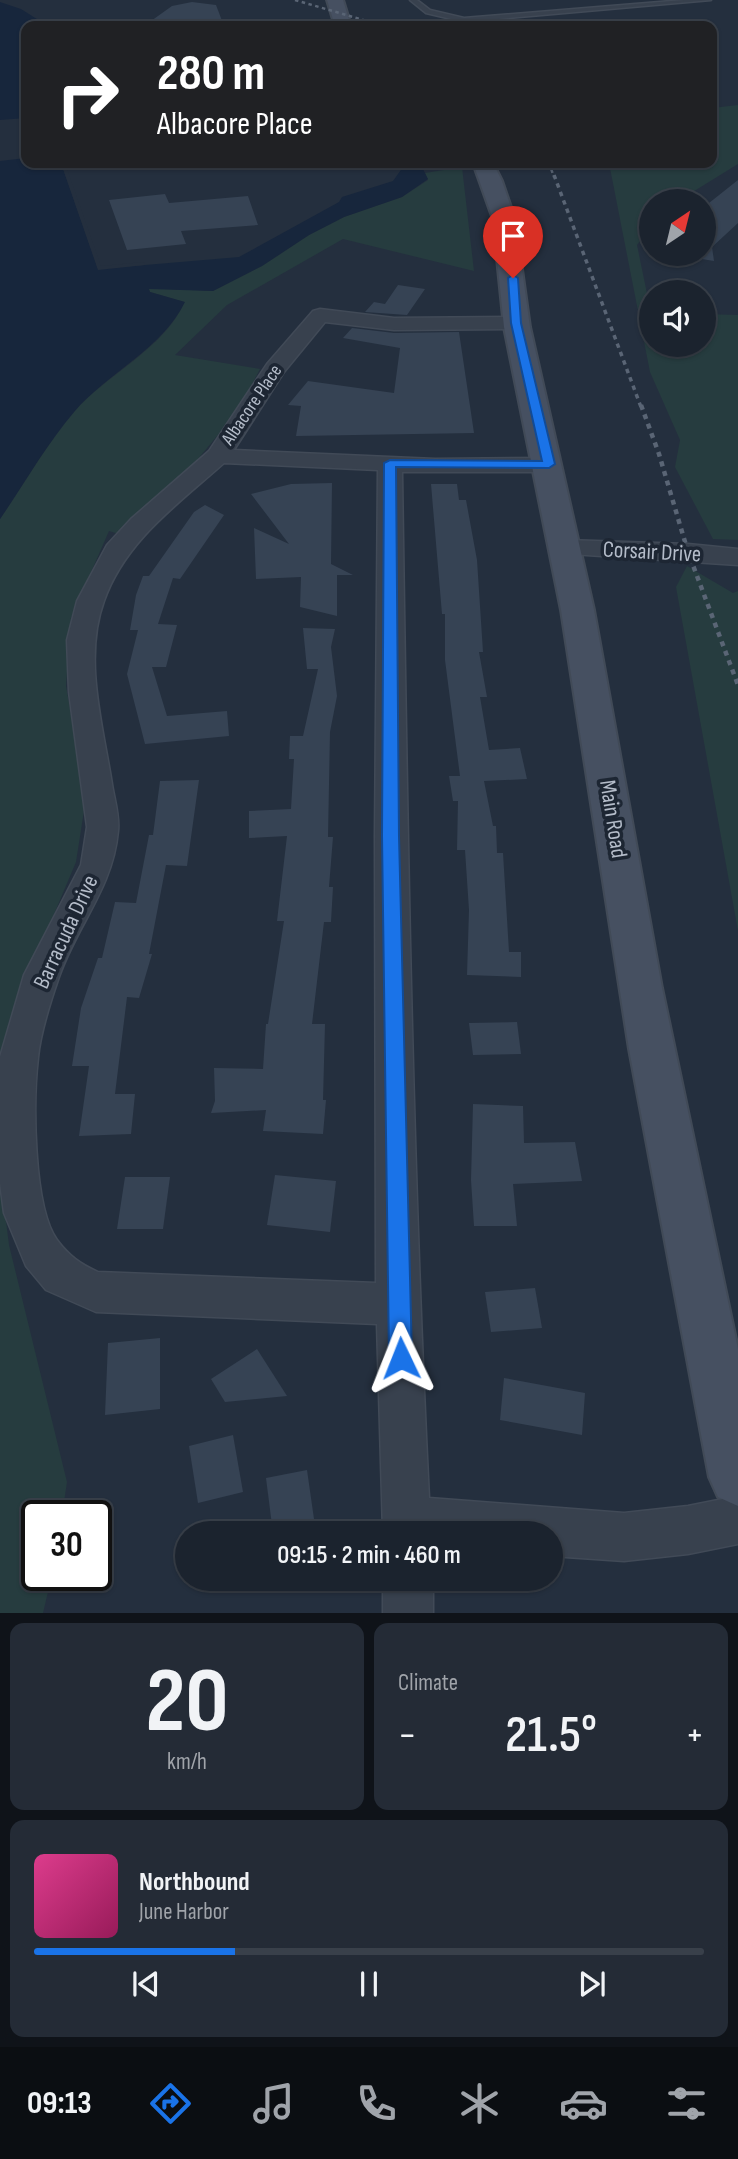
<!DOCTYPE html>
<meta charset="utf-8">
<style>
body{margin:0;font-family:"Sofia Sans Condensed",sans-serif;background:#242b36;color:#f1f3f6;height:100vh;display:flex;flex-direction:column;font-size:26px;white-space:nowrap}
*{box-sizing:border-box;margin:0}
p{font-size:23px;color:#a0a4aa}
.icon{flex:none;width:38px;height:38px;fill:none;stroke:currentColor;stroke-width:2;stroke-linecap:round;stroke-linejoin:round}
.map{position:relative;height:1613px;overflow:hidden}
.drawer{display:flex;flex-direction:column;gap:10px;padding:10px;background:#0f1319;flex:1}
.drawer>*{flex:none}
.top-card{position:absolute;left:21px;top:21px;width:696px;height:147px;border-radius:14px;box-shadow:0 2px 5px #0004,0 0 0 2px #39404a;background:#202124;color:#fff;overflow:hidden}
.needle{width:46px;rotate:35deg}
.buttons{position:absolute;left:639px;top:189px;display:grid;gap:14px}
.buttons a{display:grid;place-items:center;width:77px;height:77px;border-radius:50%;background:#1b232e;box-shadow:0 2px 5px #0004,0 0 0 2px #39404a;font-size:35px}
.speed{position:absolute;left:21px;top:1500px;display:flex;gap:14px;font-size:35px;font-weight:700;text-align:center}
.speed>*{display:grid;place-content:center;width:91px;height:91px;border-radius:50%;background:#1b232e;box-shadow:0 2px 5px #0004,0 0 0 2px #39404a;line-height:1}
.speed .limit{border:4px solid #111;border-radius:10px;background:#fff;color:#111}
.pin{position:absolute;display:grid;place-items:center;width:60px;height:60px;color:#fff;margin:-72px -30px;border-radius:50% 50% 50% 0;rotate:-45deg;box-shadow:0 0 7px #0007}
.pin .icon{rotate:45deg}
.me{position:absolute;width:77px;margin:-38px;rotate:358deg;stroke-linejoin:round;filter:drop-shadow(0 0 5px #0008)}
.turn{display:flex;align-items:center;gap:24px;height:147px;padding:0 21px;font-size:32px}
.turn .icon{width:91px;height:91px;stroke-width:2.5}
.turn b{display:block;font-size:49px;line-height:60px}
.big{font-size:52px;font-weight:600;line-height:1.1}
.drawer .tile{flex:1;display:flex;flex-direction:column;justify-content:center;gap:10px;min-width:0;padding:0 24px;border-radius:14px;background:#242b36}
.drawer .dial{align-items:center;gap:0}
.dial b{font-size:91px;line-height:1}
.song{display:flex;align-items:center;gap:21px}
.cover{width:84px;height:84px;border-radius:10px;background:linear-gradient(135deg,hsl(330 70% 55%),hsl(330 70% 35%))}
.played{height:7px;border-radius:4px;background:linear-gradient(90deg,#1a73e8 30%,#39404a 30%)}
.keys{display:flex;justify-content:space-around;direction:ltr}
.heat{display:flex;justify-content:space-between;align-items:center;font-size:38px;direction:ltr}
.drawer .tiles{flex:1;display:grid;gap:10px;grid-template-columns:1fr 1fr}
.tile:last-child{grid-column:span 2}
.trip{position:absolute;left:175px;top:1521px;width:388px;height:70px;border-radius:35px;background:#1b232e;box-shadow:0 2px 5px #0004,0 0 0 2px #39404a;font-weight:600;line-height:70px;text-align:center}
.dock{display:flex;height:112px;justify-content:space-around;align-items:center;background:#0b0e12;color:#a0a4aa}
.dock .icon{width:49px;height:49px}
.dock .active{color:#1a73e8}
.dock b{font-size:32px;color:#f1f3f6}
.map>svg:first-child{display:block}
</style>
<div class="map">
<svg width="738" height="1613" viewBox="0 0 738 1613">
<rect width="100%" height="100%" fill="#242f3e"/>
<g fill="#263c3f">
<polygon points="738,105 738,164 678,201 651,201 651,227 637,245 651,313 651,345 704,345 704,314 738,315 738,540 713,539 675,467 680,440 650,372 609,163 712,163 712,108"/>
<path d="M462,167L474,271L343,239L227,305L175,355L260,369L238,411L197,460L119,534L109,531L71,618L66,686L86,798L76,862L9,1021L1,1078L3,1198L9,1245L67,1482L62,1515L37,1516V1575H52L43,1613H0V519C24,484 46,445 74,412C104,376 167,347 184,302L150,292L148,288L213,291L262,266L309,235L344,217L402,197L428,180L425,173Z"/>
<polygon points="687,566 733,593 738,591 738,931 676,587"/>
</g>
<g fill="#17263c">
<polygon points="0,2 21,9 48,26 26,26 26,118 0,120"/>
<path d="M26,158V163H61L98,269L239,257L339,202L342,197L393,181L403,167H422L428,179L402,197L344,217L309,235L262,266L213,291L149,289L150,292L185,302C162,349 107,373 74,412C46,445 24,484 0,519V161Z"/>
</g>
<polygon fill="#242f3e" points="61,163 65,163 101,266 144,262 145,265 98,270"/>
<g fill="#364354">
<polygon points="192,2 216,5 224,26 144,26 172,6"/>
<polygon points="738,180 738,223 712,247 714,261 677,255 704,254 704,207"/>
<polygon points="165,194 169,203 248,196 258,225 181,231 186,244 127,250 109,200"/>
<polygon points="398,285 425,289 407,315 365,312 374,302 385,304"/>
<polygon points="352,328 394,333 459,332 474,433 296,436 301,406 288,405 308,381 394,393 400,348 343,338"/>
<polygon points="332,483 331,564 353,575 337,575 337,616 300,607 301,577 256,579 254,528 289,544 251,494 291,484"/>
<polygon points="431,484 457,484 459,500 466,500 477,560 483,652 479,652 487,697 480,697 489,750 520,748 527,779 484,781 493,826 496,826 497,853 503,853 509,952 521,952 521,977 467,975 469,910 465,850 457,850 458,801 453,801 449,776 460,776 445,660 445,614 442,614"/>
<polygon points="205,505 224,515 180,579 173,578 158,624 177,625 166,667 152,667 167,716 227,711 229,736 145,744 127,674 138,630 130,630 136,595 143,576 149,576 194,512"/>
<polygon points="303,628 335,629 331,647 337,696 330,732 328,837 333,837 329,887 333,887 331,922 324,922 312,1024 325,1024 323,1100 326,1100 323,1134 263,1131 266,1110 211,1113 215,1101 214,1068 263,1069 266,1024 268,1024 284,921 277,921 287,836 249,838 249,811 291,809 294,759 289,759 290,736 303,736 318,669 307,669"/>
<polygon points="199,780 187,866 166,865 149,954 152,954 139,998 127,997 115,1094 135,1094 131,1134 79,1136 89,1066 72,1066 81,1008 98,958 102,958 115,902 136,903 149,835 153,835 160,781"/>
<polygon points="517,1022 521,1054 473,1055 469,1023"/>
<polygon points="473,1104 523,1106 524,1143 575,1142 582,1181 513,1184 517,1226 474,1226 471,1180"/>
<polygon points="275,1175 336,1181 330,1232 267,1225"/>
<polygon points="125,1177 170,1177 163,1229 117,1229"/>
<polygon points="535,1288 542,1328 491,1332 485,1292"/>
<polygon points="160,1338 160,1409 105,1415 108,1343"/>
<polygon points="257,1349 287,1396 225,1402 211,1379"/>
<polygon points="504,1378 585,1393 582,1435 500,1420"/>
<polygon points="233,1435 243,1492 198,1503 189,1446"/>
<polygon points="307,1470 316,1533 273,1533 266,1478"/>
</g>
<g fill="none" stroke-linecap="round" stroke-linejoin="round">
<g stroke="#414a57" stroke-width="3">
<polygon id="service" points="410,0 417,0 430,10 464,18 684,0 711,0 464,22 426,13"/>
</g>
<g stroke="#414a57" stroke-width="3">
<g id="minor">
<path d="M320,309L394,318L516,317L523,319L526,323L523,327L516,329L394,330L325,322L284,372L234,450L435,459L549,458L557,460L561,465L557,470L549,472H402C407,814 412,1156 429,1498L624,1513L688,1506L738,1496V1544L688,1554L624,1561L551,1556V1533H383L377,1324L96,1312L46,1290L26,1266L4,1213L0,1183V1057L24,975L81,865L87,827L69,692L67,640L77,601L107,545L131,519L209,451L267,364L313,311ZM224,463L378,470L375,836L376,1283L98,1272C80,1264 69,1256 57,1240C33,1207 33,1100 38,1058C40,1034 51,1000 59,977C77,925 113,888 118,831C120,816 114,798 112,784C103,726 83,658 104,601C125,541 178,504 224,463Z"/>
<polygon points="565,540 688,544 738,549 738,565 556,553 552,548 556,543"/>
<rect x="383" y="1578" width="50" height="35"/>
</g>
</g>
<g stroke="#414a57" stroke-width="4">
<g id="secondary">
<polygon points="327,0 343,0 351,26 335,26"/>
<polygon points="473,163 493,163 502,181 515,219 530,327 594,610 662,988 738,1349 738,1506 718,1497 709,1477 629,1049 561,610 504,327 493,219"/>
</g>
</g>
<use href="#service" fill="#38414e" fill-rule="evenodd"/>
<use href="#minor" fill="#38414e" fill-rule="evenodd"/>
<use href="#secondary" fill="#465061" fill-rule="evenodd"/>
<g stroke="#5a6575" stroke-width="2.5" stroke-dasharray="3.5 3.5" stroke-linecap="butt">
<polyline points="295,0 384,26"/>
<polyline points="549,163 554,177"/>
</g>
<polyline stroke="#5a6575" stroke-width="3.5" stroke-dasharray="4.5 4.5" stroke-linecap="butt" points="554,175 641,407"/>
<polyline stroke="#5a6575" stroke-width="4.5" stroke-dasharray="5 5" stroke-linecap="butt" points="641,405 659,454 688,552 738,685"/>
</g>
<polygon fill="#1a73e8" stroke="#114b97" stroke-width="2" points="513,275 518,278 521,323 555,464 549,468 396,467 399,836 412,1358 408,1365 401,1369 393,1365 389,1358 382,836 384,463 390,460 542,461 511,323 508,278"/>
<g text-anchor="middle" dominant-baseline="central" stroke-width="7" stroke-linejoin="round" paint-order="stroke">
<g font-size="19" fill="#b4bcc9" stroke="#1d2633">
<text transform="translate(252 405) rotate(-56)">Albacore Place</text>
</g>
<g font-size="23" fill="#b4bcc9" stroke="#1d2633">
<text transform="translate(652 552) rotate(3)">Corsair Drive</text>
<text transform="translate(613 819) rotate(81)">Main Road</text>
<text transform="translate(66 932) rotate(-65)">Barracuda Drive</text>
</g>
</g>
</svg>
<div class="buttons">
<a><svg class="needle" viewBox="-14 -14 28 28"><path d="M0-13l5 13h-10z" fill="#e53935"/><path d="M0 13l5-13h-10z" fill="#a0a4aa"/></svg></a>
<a><svg class="icon" aria-label="sound" viewBox="0 0 24 24"><path d="M4 9h4l5-4v14l-5-4H4zM17 9q2 3 0 6"/></svg></a>
</div>
<div class="speed"><div class="limit">30</div></div>
<div class="pin" style="left:513px;top:278px;background:#d93025"><svg class="icon" aria-label="arrive" viewBox="0 0 24 24"><path d="M6 21V4h12l-3 4 3 4H6"/></svg></div>
<svg class="me" style="left:401px;top:1358px" viewBox="-20 -20 40 40"><path d="M0-17L14 15 0 8-14 15z" fill="#1a73e8" stroke="#fff" stroke-width="4"/></svg>
<div class="trip">09:15 · 2 min · 460 m</div>
<div class="top-card">
<div class="turn"><svg class="icon" aria-label="right" viewBox="0 0 24 24"><path d="M7 20v-9h11M14 6l5 5-5 5"/></svg><div><b>280 m</b>Albacore Place</div></div>
</div>
</div>
<section class="drawer">
<div class="tiles">
<div class="tile dial"><b>20</b><p>km/h</p></div>
<div class="tile"><p>Climate</p>
<div class="heat"><a>−</a><b class="big">21.5°</b><a>+</a></div>
</div>
<div class="tile">
<div class="song"><i class="cover"></i><div><b>Northbound</b><p>June Harbor</p></div></div>
<div class="played"></div>
<div class="keys"><svg class="icon" aria-label="previous" viewBox="0 0 24 24"><path d="M18 5L8 12l10 7zM5 5v14"/></svg><svg class="icon" aria-label="pause" viewBox="0 0 24 24"><path d="M8 5v14M16 5v14"/></svg><svg class="icon" aria-label="next" viewBox="0 0 24 24"><path d="M6 5l10 7-10 7zM19 5v14"/></svg></div>
</div>
</div>
</section>
<nav class="dock">
<b>09:13</b>
<svg class="icon active" aria-label="directions" viewBox="0 0 24 24"><path d="M12 3l9 9-9 9-9-9zM9 14v-3h6M13 9l2 2-2 2"/></svg>
<svg class="icon" aria-label="music" viewBox="0 0 24 24"><path d="M9 18V5l10-2v13"/><circle cx="6" cy="18" r="3"/><circle cx="16" cy="16" r="3"/></svg>
<svg class="icon" aria-label="phone" viewBox="0 0 24 24"><path d="M5 4h4l2 5-3 2q2 4 5 5l2-3 5 2v4C11 20 4 13 5 4z"/></svg>
<svg class="icon" aria-label="climate" viewBox="0 0 24 24"><path d="M12 3v18M4 7l16 10M4 17L20 7"/></svg>
<svg class="icon" aria-label="car" viewBox="0 0 24 24"><path d="M5 17H2v-5l4-1 3-4h7l3 4 3 1v5h-3M9 17h6M6 11h13"/><circle cx="7" cy="17" r="2"/><circle cx="17" cy="17" r="2"/></svg>
<svg class="icon" aria-label="filters" viewBox="0 0 24 24"><path d="M4 7h16M4 17h16"/><circle cx="9" cy="7" r="2"/><circle cx="15" cy="17" r="2"/></svg>
</nav>
